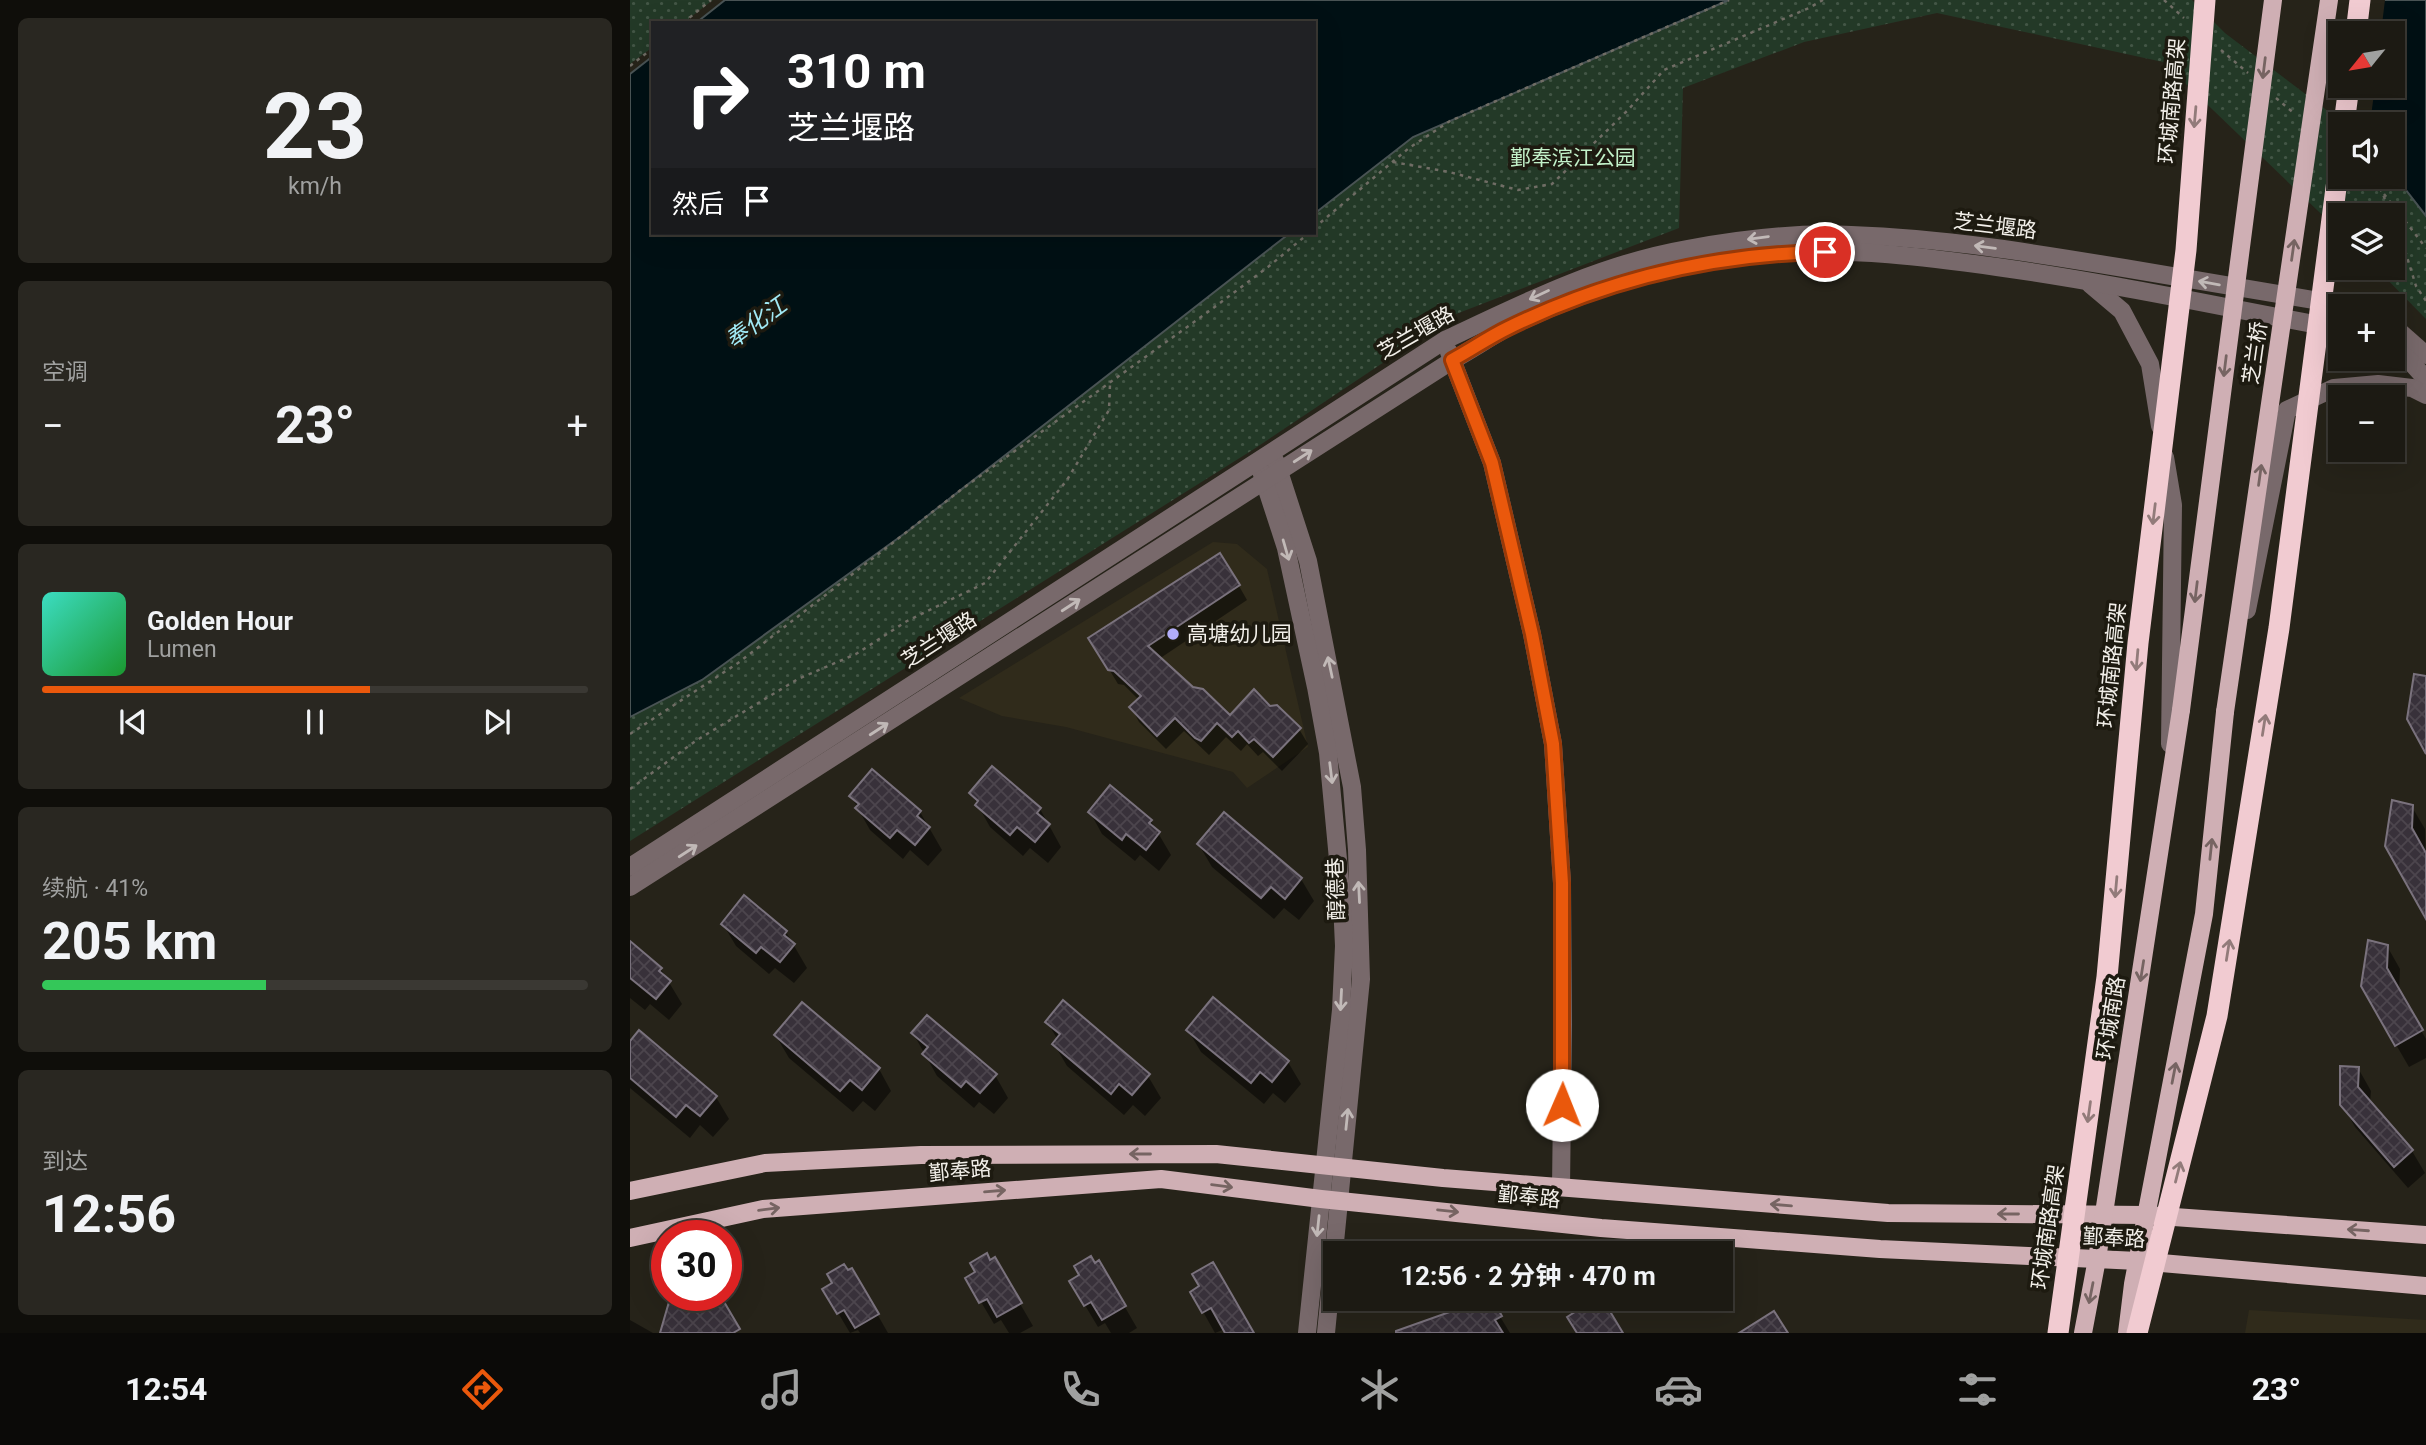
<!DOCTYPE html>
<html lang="zh">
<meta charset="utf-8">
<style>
body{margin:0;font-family:Roboto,"Noto Sans SC",sans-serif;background:#292721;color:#f1f3f6;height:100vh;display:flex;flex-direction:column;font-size:26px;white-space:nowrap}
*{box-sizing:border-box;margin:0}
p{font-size:23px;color:#a0a1a0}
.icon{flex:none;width:38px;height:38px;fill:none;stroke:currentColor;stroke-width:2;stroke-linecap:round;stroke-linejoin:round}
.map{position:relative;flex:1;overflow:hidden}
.side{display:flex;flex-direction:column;gap:18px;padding:18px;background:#0f0e0a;width:630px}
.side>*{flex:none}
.top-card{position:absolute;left:21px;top:21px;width:665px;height:214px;border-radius:0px;box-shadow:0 7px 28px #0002,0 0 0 2px #3a3833;background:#202124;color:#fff;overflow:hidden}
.needle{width:46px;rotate:240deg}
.controls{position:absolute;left:1698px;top:21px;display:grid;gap:14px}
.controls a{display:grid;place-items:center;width:77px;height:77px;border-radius:0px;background:#1c1a13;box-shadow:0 7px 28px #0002,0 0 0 2px #3a3833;font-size:35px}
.speed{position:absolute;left:21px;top:1220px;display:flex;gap:14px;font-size:35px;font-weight:700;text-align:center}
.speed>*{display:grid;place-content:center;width:91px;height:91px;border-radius:50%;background:#1c1a13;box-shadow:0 7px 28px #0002,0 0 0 2px #3a3833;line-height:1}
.speed .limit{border:10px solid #d22;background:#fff;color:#111}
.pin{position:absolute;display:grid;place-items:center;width:60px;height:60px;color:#fff;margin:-30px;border:4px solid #fff;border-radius:50%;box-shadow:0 2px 7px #0007}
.me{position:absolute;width:77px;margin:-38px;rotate:1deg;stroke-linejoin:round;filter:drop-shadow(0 0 5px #0008)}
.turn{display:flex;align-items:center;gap:24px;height:147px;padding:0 21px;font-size:32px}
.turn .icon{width:91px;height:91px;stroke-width:2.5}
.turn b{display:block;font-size:49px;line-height:60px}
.then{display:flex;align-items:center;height:66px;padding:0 21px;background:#0003;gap:14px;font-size:26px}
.big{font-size:52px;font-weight:700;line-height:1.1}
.side .tile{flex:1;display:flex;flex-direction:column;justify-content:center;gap:10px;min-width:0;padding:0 24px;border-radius:10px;background:#292721}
.side .dial{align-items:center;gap:0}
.dial b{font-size:91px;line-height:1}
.song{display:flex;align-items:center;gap:21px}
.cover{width:84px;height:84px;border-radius:10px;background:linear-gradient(135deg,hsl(170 70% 55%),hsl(130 70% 35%))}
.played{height:7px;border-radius:4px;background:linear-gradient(90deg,#ea580c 60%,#3a3833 60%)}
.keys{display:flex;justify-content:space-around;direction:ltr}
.heat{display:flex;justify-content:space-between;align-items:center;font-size:38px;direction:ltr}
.charge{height:10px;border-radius:5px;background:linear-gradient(90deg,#34c759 41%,#3a3833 0)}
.trip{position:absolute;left:693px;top:1241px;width:410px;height:70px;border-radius:0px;background:#1c1a13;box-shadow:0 7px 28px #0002,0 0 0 2px #3a3833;font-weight:700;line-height:70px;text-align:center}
.dock{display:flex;height:112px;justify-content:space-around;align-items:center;background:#0b0a08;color:#a0a1a0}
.dock .icon{width:49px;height:49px}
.dock .on{color:#ea580c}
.dock b{font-size:32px;color:#f1f3f6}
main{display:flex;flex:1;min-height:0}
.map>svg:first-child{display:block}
</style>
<main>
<section class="side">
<div class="tile dial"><b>23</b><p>km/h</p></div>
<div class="tile"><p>空调</p>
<div class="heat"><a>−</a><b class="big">23°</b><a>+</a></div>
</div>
<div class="tile">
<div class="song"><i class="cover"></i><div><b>Golden Hour</b><p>Lumen</p></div></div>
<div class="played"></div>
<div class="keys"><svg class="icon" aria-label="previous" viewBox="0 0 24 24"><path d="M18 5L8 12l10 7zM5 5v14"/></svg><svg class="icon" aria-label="pause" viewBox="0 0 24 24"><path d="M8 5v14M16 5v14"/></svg><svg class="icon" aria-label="next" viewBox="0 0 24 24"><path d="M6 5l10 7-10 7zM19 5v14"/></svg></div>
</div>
<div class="tile"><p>续航 · 41%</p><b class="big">205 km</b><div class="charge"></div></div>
<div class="tile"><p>到达</p><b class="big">12:56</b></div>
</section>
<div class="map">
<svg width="1796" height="1333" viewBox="0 0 1796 1333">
<defs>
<pattern id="park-dots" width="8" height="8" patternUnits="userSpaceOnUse" patternTransform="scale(1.75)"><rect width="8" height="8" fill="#233927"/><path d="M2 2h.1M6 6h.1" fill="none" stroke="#435646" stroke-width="1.8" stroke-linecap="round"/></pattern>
<pattern id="building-cross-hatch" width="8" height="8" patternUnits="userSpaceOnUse" patternTransform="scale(1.75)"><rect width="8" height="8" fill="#38313a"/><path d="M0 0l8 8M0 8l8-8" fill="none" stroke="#4c454d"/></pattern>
</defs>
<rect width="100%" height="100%" fill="#262319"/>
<g fill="#302b1b">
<polygon points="583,542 607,544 637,569 678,747 617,788 603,772 436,727 372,716 329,698"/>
<polygon points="1619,1310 1796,1320 1796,1333 1615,1333"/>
</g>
<g fill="url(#park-dots)">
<polygon points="0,0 83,0 53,23 23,23 23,47 0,64"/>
<polygon points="1047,0 1579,0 1719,124 1710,124 1710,177 1762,177 1762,163 1796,199 1796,319 1746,268 1762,268 1762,215 1710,215 1710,232 1533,62 1307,13 1174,42 1053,88 1049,228 826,314 624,449 0,841 0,712 650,233 684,233 684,206 709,186 870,77"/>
</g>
<g fill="#001014" stroke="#495354" stroke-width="2" fill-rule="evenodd">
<polygon points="95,0 1099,0 783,137 684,214 684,23 66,23"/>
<path d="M1566,0H1796V216L1762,172V124H1721ZM1710,33H1762V86H1710Z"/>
<polygon points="23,56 23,233 660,233 278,531 72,680 0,717 0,74"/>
</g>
<polygon fill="#262319" points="1562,0 1755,0 1751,33 1710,33 1710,86 1745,86 1740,124 1715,124 1595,33"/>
<g fill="#0007">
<polygon points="609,586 617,600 529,659 562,688 600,718 640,708 669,729 678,744 652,771 633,752 628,756 617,744 611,751 596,737 579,755 554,731 536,749 509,722 501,707 509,700 494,685 488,684 460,638"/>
<polygon points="341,793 410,809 431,847 418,863 400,848 393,856 360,827"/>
<polygon points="221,796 290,812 312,850 298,866 280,850 273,859 240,830"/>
<polygon points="1782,807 1795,829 1796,915 1757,846"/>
<polygon points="460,812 521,821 541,855 529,871 510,855 505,861 472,834"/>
<polygon points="569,845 671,879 684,901 669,920 654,908 644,919 582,867"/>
<polygon points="93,924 156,932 177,968 164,983 145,968 139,974 106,946"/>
<polygon points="0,943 31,969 52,1004 39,1020 20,1004 15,1010 0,998"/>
<polygon points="1757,946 1770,969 1769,992 1796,1039 1796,1058 1779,1067 1732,986"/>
<polygon points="417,1022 518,1076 531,1098 515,1116 503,1105 494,1115 437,1066 424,1044 428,1040"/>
<polygon points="558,1030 658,1062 671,1084 655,1103 643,1093 634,1104 571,1052"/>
<polygon points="283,1033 365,1075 378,1098 364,1114 349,1102 344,1108 307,1076"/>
<polygon points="146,1036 249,1069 261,1091 245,1111 233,1101 223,1112 159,1058"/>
<polygon points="0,1043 86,1097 99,1119 83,1137 70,1125 60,1138 0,1088"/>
<polygon points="1728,1068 1741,1091 1740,1103 1782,1151 1795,1173 1778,1188 1725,1127 1712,1104"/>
<polygon points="364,1259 403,1326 390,1333 379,1333 371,1320 364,1324 337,1278"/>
<polygon points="469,1262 507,1328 499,1333 481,1333 475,1323 468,1327 441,1282"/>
<polygon points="222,1270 258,1333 230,1333 228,1330 220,1333 194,1289"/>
<polygon points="562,1292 622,1333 597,1333 595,1329 585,1333"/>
<polygon points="860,1300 880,1333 765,1333"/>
<polygon points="0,1320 23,1333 0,1333"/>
</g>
<g fill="url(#building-cross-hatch)" stroke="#7a727d" stroke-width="2">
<polygon points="590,553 610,585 518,646 563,687 573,689 600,715 624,689 640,706 647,705 671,728 643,757 624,739 619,743 608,731 602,737 587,723 571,741 565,738 545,718 527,736 499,707 511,696 484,671 478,670 458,638"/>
<polygon points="1784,674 1796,676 1796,754 1777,719"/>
<polygon points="362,766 411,808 407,813 420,824 405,842 387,827 380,835 345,805 348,801 339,793"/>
<polygon points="242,769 291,811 287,816 300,827 285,845 267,830 260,838 225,808 229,804 219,796"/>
<polygon points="480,785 522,820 519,823 530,832 516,850 496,834 492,840 458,812"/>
<polygon points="1762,800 1783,805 1782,828 1796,853 1796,919 1755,846"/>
<polygon points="594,812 672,878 655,899 641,887 631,898 567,844"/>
<polygon points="114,895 157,931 154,935 165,944 150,962 131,947 126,953 91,924"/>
<polygon points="1738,940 1758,945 1757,968 1793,1030 1765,1046 1731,986"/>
<polygon points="0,941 32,968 29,971 41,981 26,999 0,978"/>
<polygon points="583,997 659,1061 642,1082 630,1072 621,1083 556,1030"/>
<polygon points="433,1000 520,1074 502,1095 489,1084 481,1094 422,1044 430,1034 415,1022"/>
<polygon points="172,1002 250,1068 232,1090 220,1080 210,1091 144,1035"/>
<polygon points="297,1015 367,1074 350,1093 336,1081 331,1087 292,1054 298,1047 281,1033"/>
<polygon points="9,1030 87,1096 70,1116 56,1105 46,1117 0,1078 0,1041"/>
<polygon points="1710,1066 1729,1067 1728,1087 1783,1150 1764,1167 1710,1105"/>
<polygon points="357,1253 360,1260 365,1257 392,1303 367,1317 357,1299 349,1303 335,1278 345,1272 340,1263"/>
<polygon points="461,1256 465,1263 469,1260 496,1306 472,1320 461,1302 454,1306 439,1281 449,1275 444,1266"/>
<polygon points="583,1262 624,1333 595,1333 581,1308 572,1313 560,1292 569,1286 562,1274"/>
<polygon points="214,1264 218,1270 222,1268 249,1314 225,1328 214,1310 207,1314 192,1289 202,1283 197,1274"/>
<polygon points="41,1295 90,1295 110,1329 103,1333 30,1333"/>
<polygon points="859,1298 862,1298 872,1316 865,1320 873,1333 766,1333 766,1331"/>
<polygon points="967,1298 972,1298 993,1333 947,1333 937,1317"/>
<polygon points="1144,1311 1158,1333 1109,1333"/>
</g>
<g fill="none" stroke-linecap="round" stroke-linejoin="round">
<g stroke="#706d65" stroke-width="2.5" stroke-dasharray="3.5 5" stroke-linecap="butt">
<polyline points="1534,0 1554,18"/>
<polyline points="53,23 81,0"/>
<polyline points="1591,50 1618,73"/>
<polyline points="0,66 23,48"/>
<polyline points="1646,98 1665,114"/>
<polyline points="763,162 819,172 888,190 922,184 997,111 1034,70 1179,8 1193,0"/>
<polyline points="1737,177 1750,188"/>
<polyline points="1750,188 1768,228 1786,286 1796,301"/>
<polyline points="1754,194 1796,248"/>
<polyline points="684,228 779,148 820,121 1099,0"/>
<polyline points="0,734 108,663 332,489 582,309 638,267 679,233"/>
<polyline points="0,789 67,740 168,679 226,654 277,621 355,583 437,480 479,410 480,384"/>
</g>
<g stroke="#78696b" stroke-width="18">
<polyline points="1460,284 1492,311 1520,364 1530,426"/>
<polyline points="1762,325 1796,355"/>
<polyline points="1762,347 1777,358 1796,379"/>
<polyline points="819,352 862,463 902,634 923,744 932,883 933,1024 931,1187"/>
<polyline points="1535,457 1543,505 1540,744"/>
<polyline points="646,462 678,561 722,787 727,850 731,979 696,1333"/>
<polyline points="631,471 656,548 686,687 698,753 712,902 714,946 711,1010 677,1333"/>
<polyline points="1617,610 1657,410 1704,388 1748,384 1782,388 1796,395"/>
<path d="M0,867L815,340C893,303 971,264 1057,249C1111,239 1166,232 1221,235C1312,238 1404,253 1494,268C1569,281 1644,294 1719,306"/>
<path d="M0,887L823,360C841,350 859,338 877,328C961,286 1057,259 1151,253C1223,248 1295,257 1367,267C1482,283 1596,308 1710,329"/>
</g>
<g stroke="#cfafb4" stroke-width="18">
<polyline points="0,1191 135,1163 291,1155 586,1154 813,1178 1258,1213 1516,1215 1796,1235"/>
<polyline points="0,1238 133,1209 531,1179 691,1199 971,1228 1250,1249 1508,1261 1796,1286"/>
<polyline points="1453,1333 1467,1259 1551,710"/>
<polyline points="1497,1333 1503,1284 1574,914 1595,712"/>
</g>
<g stroke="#f1cbd1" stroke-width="21">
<polyline points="1726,33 1730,0"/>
<polyline points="1714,124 1719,86"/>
</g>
<g stroke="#cfafb4" stroke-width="18">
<polyline points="1551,710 1643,0"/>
<polyline points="1595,712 1699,0"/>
</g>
<g stroke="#f1cbd1" stroke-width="21">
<polyline points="1428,1333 1477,977 1508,643 1556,250 1575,0"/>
<polyline points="1507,1333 1587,1016 1649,628 1710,157"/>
</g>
</g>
<defs><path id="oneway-shaft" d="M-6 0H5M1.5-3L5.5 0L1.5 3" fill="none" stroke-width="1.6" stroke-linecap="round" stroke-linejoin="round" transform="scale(1.75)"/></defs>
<g stroke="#766462">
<use href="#oneway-shaft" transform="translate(1634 68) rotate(97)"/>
<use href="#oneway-shaft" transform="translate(1663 250) rotate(-82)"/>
<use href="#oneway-shaft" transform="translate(1595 366) rotate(97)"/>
<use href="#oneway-shaft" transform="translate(1630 475) rotate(-82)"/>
<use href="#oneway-shaft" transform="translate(1566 592) rotate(97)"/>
<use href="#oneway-shaft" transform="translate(1581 849) rotate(-84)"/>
<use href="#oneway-shaft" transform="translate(1512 971) rotate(99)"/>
<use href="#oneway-shaft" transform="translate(1544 1073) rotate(-79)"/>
<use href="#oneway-shaft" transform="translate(510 1154) rotate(180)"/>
<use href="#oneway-shaft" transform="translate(592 1186) rotate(7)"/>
<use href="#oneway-shaft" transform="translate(365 1191) rotate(-5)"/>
<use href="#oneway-shaft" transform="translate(1151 1205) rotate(-175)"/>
<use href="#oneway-shaft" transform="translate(139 1209) rotate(-7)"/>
<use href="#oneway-shaft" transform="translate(818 1211) rotate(6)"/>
<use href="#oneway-shaft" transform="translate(1378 1214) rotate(-180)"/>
<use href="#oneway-shaft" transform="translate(1728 1230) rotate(-176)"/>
<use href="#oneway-shaft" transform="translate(1461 1293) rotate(101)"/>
</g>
<g stroke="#927b7a">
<use href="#oneway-shaft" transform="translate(1565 117) rotate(95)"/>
<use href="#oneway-shaft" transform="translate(1524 514) rotate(97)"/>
<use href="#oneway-shaft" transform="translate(1507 660) rotate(95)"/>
<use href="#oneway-shaft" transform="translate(1634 725) rotate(-81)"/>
<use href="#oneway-shaft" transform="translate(1486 887) rotate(95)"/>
<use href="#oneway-shaft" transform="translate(1598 950) rotate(-81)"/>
<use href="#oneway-shaft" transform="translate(1459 1112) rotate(98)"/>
<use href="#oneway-shaft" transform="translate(1548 1172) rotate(-76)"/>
</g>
<g stroke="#c1b9b7">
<use href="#oneway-shaft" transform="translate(1128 238) rotate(172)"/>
<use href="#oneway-shaft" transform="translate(1355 247) rotate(-173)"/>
<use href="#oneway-shaft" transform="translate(1579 283) rotate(-170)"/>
<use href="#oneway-shaft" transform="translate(909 295) rotate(155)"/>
<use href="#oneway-shaft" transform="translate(673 456) rotate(-33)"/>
<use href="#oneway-shaft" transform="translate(656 550) rotate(74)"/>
<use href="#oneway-shaft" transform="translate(441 605) rotate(-33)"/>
<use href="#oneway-shaft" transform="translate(700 667) rotate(-102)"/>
<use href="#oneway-shaft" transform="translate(249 729) rotate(-33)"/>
<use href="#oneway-shaft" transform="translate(701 773) rotate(83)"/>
<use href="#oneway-shaft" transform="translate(58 851) rotate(-33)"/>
<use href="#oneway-shaft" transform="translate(729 892) rotate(-93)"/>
<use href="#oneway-shaft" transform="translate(711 1000) rotate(93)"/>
<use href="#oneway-shaft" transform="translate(717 1119) rotate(-84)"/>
<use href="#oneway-shaft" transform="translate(688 1226) rotate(96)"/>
</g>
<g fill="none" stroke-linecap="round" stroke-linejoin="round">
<g stroke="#983908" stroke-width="18">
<path id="route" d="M932,1105V883L923,744L902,634L862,463L822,360C841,350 859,337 878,328C978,279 1085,254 1195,252"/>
</g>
<use href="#route" stroke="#ea580c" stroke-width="12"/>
</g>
<circle fill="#b2adf9" stroke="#1d1a10" stroke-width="2.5" cx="543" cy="634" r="7"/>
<g text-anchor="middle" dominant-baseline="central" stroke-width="7" stroke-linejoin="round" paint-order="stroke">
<g font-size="21" fill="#f2efe9" stroke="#1d1a10">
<text transform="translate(1542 101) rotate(-85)">环城南路高架</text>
<text transform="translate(1365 226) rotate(7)">芝兰堰路</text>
<text transform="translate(786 333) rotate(-30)">芝兰堰路</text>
<text transform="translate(1625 353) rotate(-82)">芝兰桥</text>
<text transform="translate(309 640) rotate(-33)">芝兰堰路</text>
<text transform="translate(1482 665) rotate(-84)">环城南路高架</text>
<text transform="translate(706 889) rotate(-92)">醇德巷</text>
<text transform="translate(1481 1018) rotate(-81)">环城南路</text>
<text transform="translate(330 1171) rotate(-5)">鄞奉路</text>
<text transform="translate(899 1197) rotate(6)">鄞奉路</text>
<text transform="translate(1418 1227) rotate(-82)">环城南路高架</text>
<text transform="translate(1484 1238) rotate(3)">鄞奉路</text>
</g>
<g font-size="21" fill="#c2f1c9" stroke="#1d1a10">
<text x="943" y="158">鄞奉滨江公园</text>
</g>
<g font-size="21" fill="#f2efe9" stroke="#1d1a10" text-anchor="start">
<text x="557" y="634">高塘幼儿园</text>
</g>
<g font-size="23" font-style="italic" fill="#a1e9f5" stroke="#1d1a10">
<text transform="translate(126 323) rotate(-36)">奉化江</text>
</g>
</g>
</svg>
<div class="controls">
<a><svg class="needle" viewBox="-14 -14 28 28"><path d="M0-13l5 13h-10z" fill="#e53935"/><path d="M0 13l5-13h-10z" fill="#a0a1a0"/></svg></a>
<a><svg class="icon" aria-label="sound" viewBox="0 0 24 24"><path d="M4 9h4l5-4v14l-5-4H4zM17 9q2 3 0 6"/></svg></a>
<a><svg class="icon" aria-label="layers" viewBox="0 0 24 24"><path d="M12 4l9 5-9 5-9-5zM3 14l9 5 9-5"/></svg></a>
<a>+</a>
<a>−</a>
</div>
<div class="speed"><div class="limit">30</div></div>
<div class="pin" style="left:1195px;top:252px;background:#d93025"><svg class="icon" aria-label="arrive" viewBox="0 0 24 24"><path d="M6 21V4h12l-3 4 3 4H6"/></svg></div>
<svg class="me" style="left:932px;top:1105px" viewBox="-20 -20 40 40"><circle r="19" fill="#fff"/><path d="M0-13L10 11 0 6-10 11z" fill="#ea580c"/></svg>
<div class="trip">12:56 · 2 分钟 · 470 m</div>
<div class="top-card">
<div class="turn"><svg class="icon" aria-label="right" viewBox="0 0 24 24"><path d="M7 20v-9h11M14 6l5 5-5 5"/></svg><div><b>310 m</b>芝兰堰路</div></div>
<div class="then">然后<svg class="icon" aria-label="arrive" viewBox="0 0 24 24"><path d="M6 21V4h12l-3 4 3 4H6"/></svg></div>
</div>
</div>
</main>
<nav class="dock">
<b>12:54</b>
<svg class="icon on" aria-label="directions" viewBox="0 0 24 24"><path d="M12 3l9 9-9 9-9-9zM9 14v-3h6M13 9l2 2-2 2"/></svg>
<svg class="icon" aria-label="music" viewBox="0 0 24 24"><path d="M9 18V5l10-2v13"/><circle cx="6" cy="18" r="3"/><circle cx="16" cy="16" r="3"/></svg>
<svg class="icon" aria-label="phone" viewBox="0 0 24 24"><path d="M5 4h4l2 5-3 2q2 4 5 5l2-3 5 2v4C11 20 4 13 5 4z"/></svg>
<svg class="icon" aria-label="climate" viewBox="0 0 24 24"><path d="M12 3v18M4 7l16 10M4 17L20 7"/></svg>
<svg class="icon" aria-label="car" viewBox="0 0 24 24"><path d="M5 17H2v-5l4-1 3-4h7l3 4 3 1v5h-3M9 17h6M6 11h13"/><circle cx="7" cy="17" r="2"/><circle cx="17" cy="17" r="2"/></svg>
<svg class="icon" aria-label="filters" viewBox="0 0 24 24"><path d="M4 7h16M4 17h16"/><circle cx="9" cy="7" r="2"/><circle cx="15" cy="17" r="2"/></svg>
<b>23°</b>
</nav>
